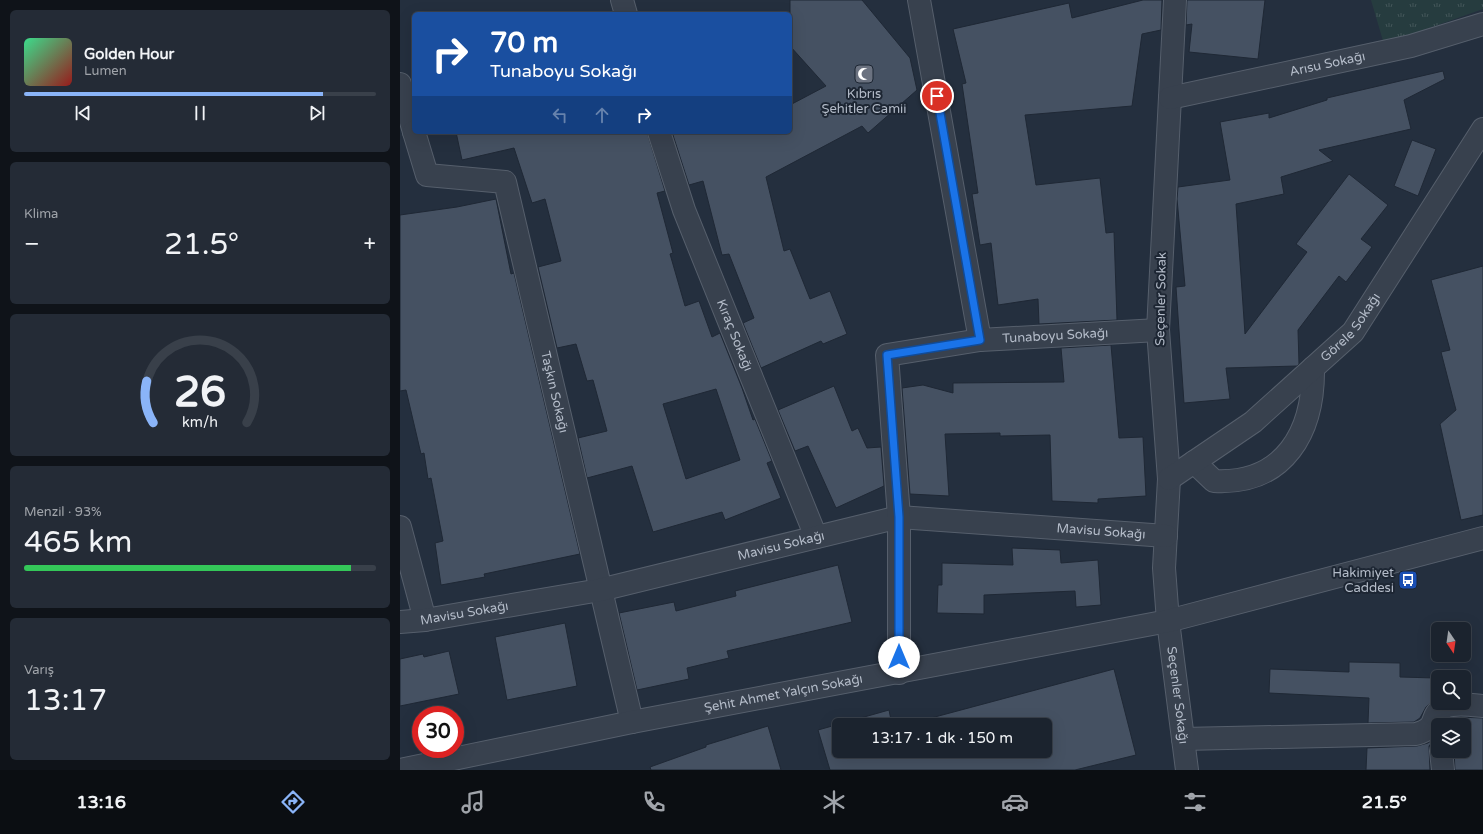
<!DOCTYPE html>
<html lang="tr">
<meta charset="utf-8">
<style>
body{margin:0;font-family:"Varela Round",sans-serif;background:#242b36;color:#f1f3f6;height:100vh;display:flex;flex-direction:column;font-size:15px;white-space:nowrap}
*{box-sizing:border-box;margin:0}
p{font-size:13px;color:#a0a4aa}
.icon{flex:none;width:22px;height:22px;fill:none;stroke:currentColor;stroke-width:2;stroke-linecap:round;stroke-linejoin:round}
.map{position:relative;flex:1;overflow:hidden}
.details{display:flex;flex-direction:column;gap:10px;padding:10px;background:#0f1319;width:400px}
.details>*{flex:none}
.hud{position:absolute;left:12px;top:12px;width:380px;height:122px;border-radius:6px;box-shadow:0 4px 16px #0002,0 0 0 1px #39404a;background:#1a4fa0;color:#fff;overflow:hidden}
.needle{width:26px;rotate:167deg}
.buttons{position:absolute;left:1031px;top:622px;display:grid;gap:8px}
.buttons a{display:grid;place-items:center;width:40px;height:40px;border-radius:6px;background:#1b232e;box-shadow:0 4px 16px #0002,0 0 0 1px #39404a;font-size:20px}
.speed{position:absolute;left:12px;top:706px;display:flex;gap:8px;font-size:20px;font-weight:700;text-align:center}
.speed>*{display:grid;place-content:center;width:52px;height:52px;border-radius:50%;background:#1b232e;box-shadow:0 4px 16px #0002,0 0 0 1px #39404a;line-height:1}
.speed .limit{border:6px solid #d22;background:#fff;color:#111}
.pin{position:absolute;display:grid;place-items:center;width:34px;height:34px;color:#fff;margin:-17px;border:2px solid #fff;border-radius:50%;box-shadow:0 1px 4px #0007}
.me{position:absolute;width:44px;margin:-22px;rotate:0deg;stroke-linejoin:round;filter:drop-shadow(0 0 3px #0008)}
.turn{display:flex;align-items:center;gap:14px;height:84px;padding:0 12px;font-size:18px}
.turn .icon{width:52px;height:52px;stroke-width:2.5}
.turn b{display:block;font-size:28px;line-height:34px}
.lanes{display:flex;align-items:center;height:38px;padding:0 12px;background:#0003;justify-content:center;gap:20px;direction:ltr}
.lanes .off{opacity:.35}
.big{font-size:30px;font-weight:600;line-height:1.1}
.details .tile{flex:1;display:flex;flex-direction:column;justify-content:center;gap:6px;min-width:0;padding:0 14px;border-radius:6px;background:#242b36}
.details .dial{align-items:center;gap:0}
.dial svg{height:104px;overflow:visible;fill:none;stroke:#39404a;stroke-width:7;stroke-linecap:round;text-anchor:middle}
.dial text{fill:#f1f3f6;stroke:none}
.song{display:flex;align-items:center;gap:12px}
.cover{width:48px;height:48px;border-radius:6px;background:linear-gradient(135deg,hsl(150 70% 55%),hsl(0 70% 35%))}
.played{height:4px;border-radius:2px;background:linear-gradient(90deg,#8ab4f8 85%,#39404a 85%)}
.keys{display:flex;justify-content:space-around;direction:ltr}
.heat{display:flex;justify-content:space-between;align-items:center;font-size:22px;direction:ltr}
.charge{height:6px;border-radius:3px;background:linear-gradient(90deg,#34c759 93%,#39404a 0)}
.trip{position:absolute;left:432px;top:718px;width:220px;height:40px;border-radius:6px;background:#1b232e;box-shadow:0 4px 16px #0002,0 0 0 1px #39404a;font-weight:600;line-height:40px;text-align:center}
.dock{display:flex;height:64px;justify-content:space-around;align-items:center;background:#0b0e12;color:#a0a4aa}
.dock .icon{width:28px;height:28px}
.dock .on{color:#8ab4f8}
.dock b{font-size:18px;color:#f1f3f6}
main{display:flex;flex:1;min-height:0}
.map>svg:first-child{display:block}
</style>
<main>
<section class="details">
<div class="tile">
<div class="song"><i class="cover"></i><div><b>Golden Hour</b><p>Lumen</p></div></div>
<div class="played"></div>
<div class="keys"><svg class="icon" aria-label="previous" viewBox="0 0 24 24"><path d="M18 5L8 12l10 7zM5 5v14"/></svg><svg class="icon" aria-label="pause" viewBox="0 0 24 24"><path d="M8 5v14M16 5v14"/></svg><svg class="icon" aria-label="next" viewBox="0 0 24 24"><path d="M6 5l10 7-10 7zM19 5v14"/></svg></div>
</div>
<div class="tile"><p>Klima</p>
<div class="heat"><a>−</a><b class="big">21.5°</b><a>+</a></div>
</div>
<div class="tile dial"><svg viewBox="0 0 100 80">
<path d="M14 69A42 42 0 1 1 86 69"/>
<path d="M14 69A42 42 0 0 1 9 37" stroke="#8ab4f8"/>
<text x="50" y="56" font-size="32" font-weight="700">26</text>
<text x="50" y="72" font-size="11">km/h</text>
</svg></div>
<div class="tile"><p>Menzil · 93%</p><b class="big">465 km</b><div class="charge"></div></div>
<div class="tile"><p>Varış</p><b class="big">13:17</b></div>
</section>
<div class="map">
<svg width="1083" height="770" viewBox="0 0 1083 770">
<defs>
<pattern id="grass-tufts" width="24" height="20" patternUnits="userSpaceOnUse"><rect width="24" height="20" fill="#263c3f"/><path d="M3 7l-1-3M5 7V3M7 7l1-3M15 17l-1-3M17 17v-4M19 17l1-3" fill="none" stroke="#435659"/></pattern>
</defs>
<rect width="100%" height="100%" fill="#242f3e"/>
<polygon fill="url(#grass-tufts)" points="971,0 1083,0 1083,9 984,44"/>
<g fill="#455162" stroke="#1f2835" fill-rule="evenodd">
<polygon points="390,0 462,0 510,58 517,90 468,133 462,126 366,177 384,251 390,249 410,299 430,291 447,334 423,344 421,341 361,368 343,323 354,318 329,254 322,255 303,181 289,185 272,132 390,132 390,105 426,86 390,46"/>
<polygon points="743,0 762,0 761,30 742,34 732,106 625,115 636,185 700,178 706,233 714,232 717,320 639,324 638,299 598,305 591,243 580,245 572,194 578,193 562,84 566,83 553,29 669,3 672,18"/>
<polygon points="787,0 865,0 858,59 789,52 792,24 786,25"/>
<polygon points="1043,71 1045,79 1004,100 1011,129 919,150 933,161 881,177 884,194 836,204 845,334 907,252 896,244 949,174 988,205 961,239 972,247 946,282 939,276 898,330 899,364 897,366 826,368 830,399 784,403 776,287 785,286 777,199 778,187 830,180 820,122 869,113 869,118 927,100 927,98"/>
<path d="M56,132H247L265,191L257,193L273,253L270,254L285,306L299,301L312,337L320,333L342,388L353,420L355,419L372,461L367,463L381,498L325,520L322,512L253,532L232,466L187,478L178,438L207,431L193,380L187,381L176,344L157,348L138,267L161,261L145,199L132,203L114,148L62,160ZM316,389L340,460L286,479L263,404Z"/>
<polygon points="1012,140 1036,149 1018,196 994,186"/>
<polygon points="96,199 111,274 114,273 180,554 84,574 85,577 41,585 35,543 43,541 31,478 28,479 24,453 21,454 6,390 0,391 0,215 57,207"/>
<polygon points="1083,266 1083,515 1061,520 1040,424 1056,410 1041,352 1050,350 1031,280"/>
<polygon points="711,345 719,438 743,437 746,496 698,499 698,503 652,501 650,435 600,436 600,433 545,434 549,496 510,494 502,388 523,385 553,393 553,383 664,382 661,348"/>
<polygon points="434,386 452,431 458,428 467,448 481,447 484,486 436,508 408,446 395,451 378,410"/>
<polygon points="612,548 660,550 661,563 698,560 701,605 676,607 675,591 584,595 584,614 537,613 538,585 542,585 542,563 613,565"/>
<polygon points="438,565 452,622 327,651 329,658 287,668 289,679 237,690 219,613 274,602 276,611 336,596 335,591"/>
<polygon points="165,623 177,686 107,700 95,637"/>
<polygon points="49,651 59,694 0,706 0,659 23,654 24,657"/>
<polygon points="949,662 1000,663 1000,677 1035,678 1034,699 1026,707 1020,718 1014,722 968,723 969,698 869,693 870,669 949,672"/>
<polygon points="714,669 736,755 675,770 430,770 418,730 489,710 492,725 439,725 439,751 645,751 645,725 505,725"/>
<polygon points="1058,717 1083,718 1083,770 1055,770 1054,751 1064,751 1064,725 1045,725 1049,719"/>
<polygon points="368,726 381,770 251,770 250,767 306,747 306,745"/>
<polygon points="1038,736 1038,739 1033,741 1029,746 1030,770 966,770 967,748 1017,746 1028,743"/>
</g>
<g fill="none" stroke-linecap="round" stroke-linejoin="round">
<g stroke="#565f6c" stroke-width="24">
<g id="minor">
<polyline points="222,0 226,14"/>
<polyline points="519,0 580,340"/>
<path id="s1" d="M775,0L758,330L769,479L764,568L768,621L787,770"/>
<polyline points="0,84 14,132"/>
<path id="s2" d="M770,98L1011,46L1083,24"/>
<path id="s3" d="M14,132L27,175L105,182L232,722"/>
<path id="s4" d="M259,132L284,210L416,537"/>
<path d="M794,462L814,481C885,485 914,431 913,368"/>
<path id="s5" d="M769,479L853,422L953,332L1083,129"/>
<polyline points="0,527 25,620"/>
<path id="s6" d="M0,622L25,620L200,590L499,517L766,536"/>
<path id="s7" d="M499,673V517L487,355L580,340L758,330"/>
<path d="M783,739L1016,734C1041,727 1028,716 1043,708C1053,702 1071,705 1083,706"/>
<polyline points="1041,751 1043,770"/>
<path id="s8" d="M0,770L232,722L768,621L1083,538"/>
</g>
</g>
<use href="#minor" stroke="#38414e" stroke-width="22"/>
</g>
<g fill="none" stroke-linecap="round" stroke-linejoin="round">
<g stroke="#114b97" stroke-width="10">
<polyline id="route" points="499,657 499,517 487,355 580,340 537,96"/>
</g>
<use href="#route" stroke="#1a73e8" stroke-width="7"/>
</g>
<defs>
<g id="mosque-square" transform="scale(1)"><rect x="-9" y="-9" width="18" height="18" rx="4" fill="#6b7280" stroke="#1d2633"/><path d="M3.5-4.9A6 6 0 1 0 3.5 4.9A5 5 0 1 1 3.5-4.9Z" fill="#fff"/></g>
<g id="bus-square" transform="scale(1)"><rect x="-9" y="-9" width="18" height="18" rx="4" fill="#1a4fb4" stroke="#1d2633"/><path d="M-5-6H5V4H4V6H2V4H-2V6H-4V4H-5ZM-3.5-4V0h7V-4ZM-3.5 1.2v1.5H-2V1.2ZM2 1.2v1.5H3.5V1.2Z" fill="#fff"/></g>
</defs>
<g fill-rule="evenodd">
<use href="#mosque-square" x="464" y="74"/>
<use href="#bus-square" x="1008" y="580"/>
</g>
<g text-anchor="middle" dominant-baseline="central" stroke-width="4" stroke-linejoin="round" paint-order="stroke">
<g font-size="13" fill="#b4bcc9" stroke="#1d2633">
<text stroke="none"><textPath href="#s2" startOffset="161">Arısu Sokağı</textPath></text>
<text transform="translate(761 299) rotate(-89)">Seçenler Sokak</text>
<text stroke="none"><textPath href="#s5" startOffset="238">Görele Sokağı</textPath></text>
<text stroke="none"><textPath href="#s4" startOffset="217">Kıraç Sokağı</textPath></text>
<text stroke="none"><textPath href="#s7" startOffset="488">Tunaboyu Sokağı</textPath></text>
<text stroke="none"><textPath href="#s3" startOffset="339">Taşkın Sokağı</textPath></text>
<text stroke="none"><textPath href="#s6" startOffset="713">Mavisu Sokağı</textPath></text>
<text stroke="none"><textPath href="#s6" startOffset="389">Mavisu Sokağı</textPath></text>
<text stroke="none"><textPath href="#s6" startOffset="65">Mavisu Sokağı</textPath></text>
<text stroke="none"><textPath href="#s8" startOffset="391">Şehit Ahmet Yalçın Sokağı</textPath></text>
<text stroke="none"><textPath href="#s1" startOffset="697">Seçenler Sokağı</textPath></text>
</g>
<g font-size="13" fill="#b4bcc9" stroke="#1d2633">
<text x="464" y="94">Kıbrıs<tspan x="464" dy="15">Şehitler Camii</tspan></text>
<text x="994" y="573" text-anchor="end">Hakimiyet<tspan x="994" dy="15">Caddesi</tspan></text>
</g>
</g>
</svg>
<div class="buttons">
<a><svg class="needle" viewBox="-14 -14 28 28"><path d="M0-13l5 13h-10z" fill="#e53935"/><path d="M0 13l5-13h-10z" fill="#a0a4aa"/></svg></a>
<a><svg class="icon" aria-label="search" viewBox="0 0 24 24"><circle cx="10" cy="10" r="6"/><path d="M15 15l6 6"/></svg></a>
<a><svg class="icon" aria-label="layers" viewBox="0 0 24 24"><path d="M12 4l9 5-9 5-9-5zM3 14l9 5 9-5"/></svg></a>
</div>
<div class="speed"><div class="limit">30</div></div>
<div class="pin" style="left:537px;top:96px;background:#d93025"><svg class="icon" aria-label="arrive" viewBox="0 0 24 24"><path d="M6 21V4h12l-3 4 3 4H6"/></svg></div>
<svg class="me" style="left:499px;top:657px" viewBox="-20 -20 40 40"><circle r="19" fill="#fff"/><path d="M0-13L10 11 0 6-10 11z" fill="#1a73e8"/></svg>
<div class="trip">13:17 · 1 dk · 150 m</div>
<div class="hud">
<div class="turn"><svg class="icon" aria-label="right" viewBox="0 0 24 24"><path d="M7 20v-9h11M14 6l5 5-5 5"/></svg><div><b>70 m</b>Tunaboyu Sokağı</div></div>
<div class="lanes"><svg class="icon off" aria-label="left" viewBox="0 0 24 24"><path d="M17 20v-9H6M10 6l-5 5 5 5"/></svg><svg class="icon off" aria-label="ahead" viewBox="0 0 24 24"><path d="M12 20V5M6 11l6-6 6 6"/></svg><svg class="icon" aria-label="right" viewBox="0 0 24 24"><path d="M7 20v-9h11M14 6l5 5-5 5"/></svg></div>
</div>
</div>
</main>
<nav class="dock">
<b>13:16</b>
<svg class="icon on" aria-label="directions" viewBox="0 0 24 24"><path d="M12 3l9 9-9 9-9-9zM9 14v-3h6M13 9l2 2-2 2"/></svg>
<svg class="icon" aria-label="music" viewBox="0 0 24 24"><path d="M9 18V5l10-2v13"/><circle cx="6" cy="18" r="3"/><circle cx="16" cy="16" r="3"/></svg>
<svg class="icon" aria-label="phone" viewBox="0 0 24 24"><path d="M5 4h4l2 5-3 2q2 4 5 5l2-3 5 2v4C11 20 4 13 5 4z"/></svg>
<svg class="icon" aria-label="climate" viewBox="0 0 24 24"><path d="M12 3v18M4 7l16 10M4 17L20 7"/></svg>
<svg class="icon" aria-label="car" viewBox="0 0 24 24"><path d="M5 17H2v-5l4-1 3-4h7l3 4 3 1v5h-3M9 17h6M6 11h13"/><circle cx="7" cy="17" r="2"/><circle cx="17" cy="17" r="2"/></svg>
<svg class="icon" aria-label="filters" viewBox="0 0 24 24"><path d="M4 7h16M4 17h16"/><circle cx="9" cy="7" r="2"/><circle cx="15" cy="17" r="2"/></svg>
<b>21.5°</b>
</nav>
